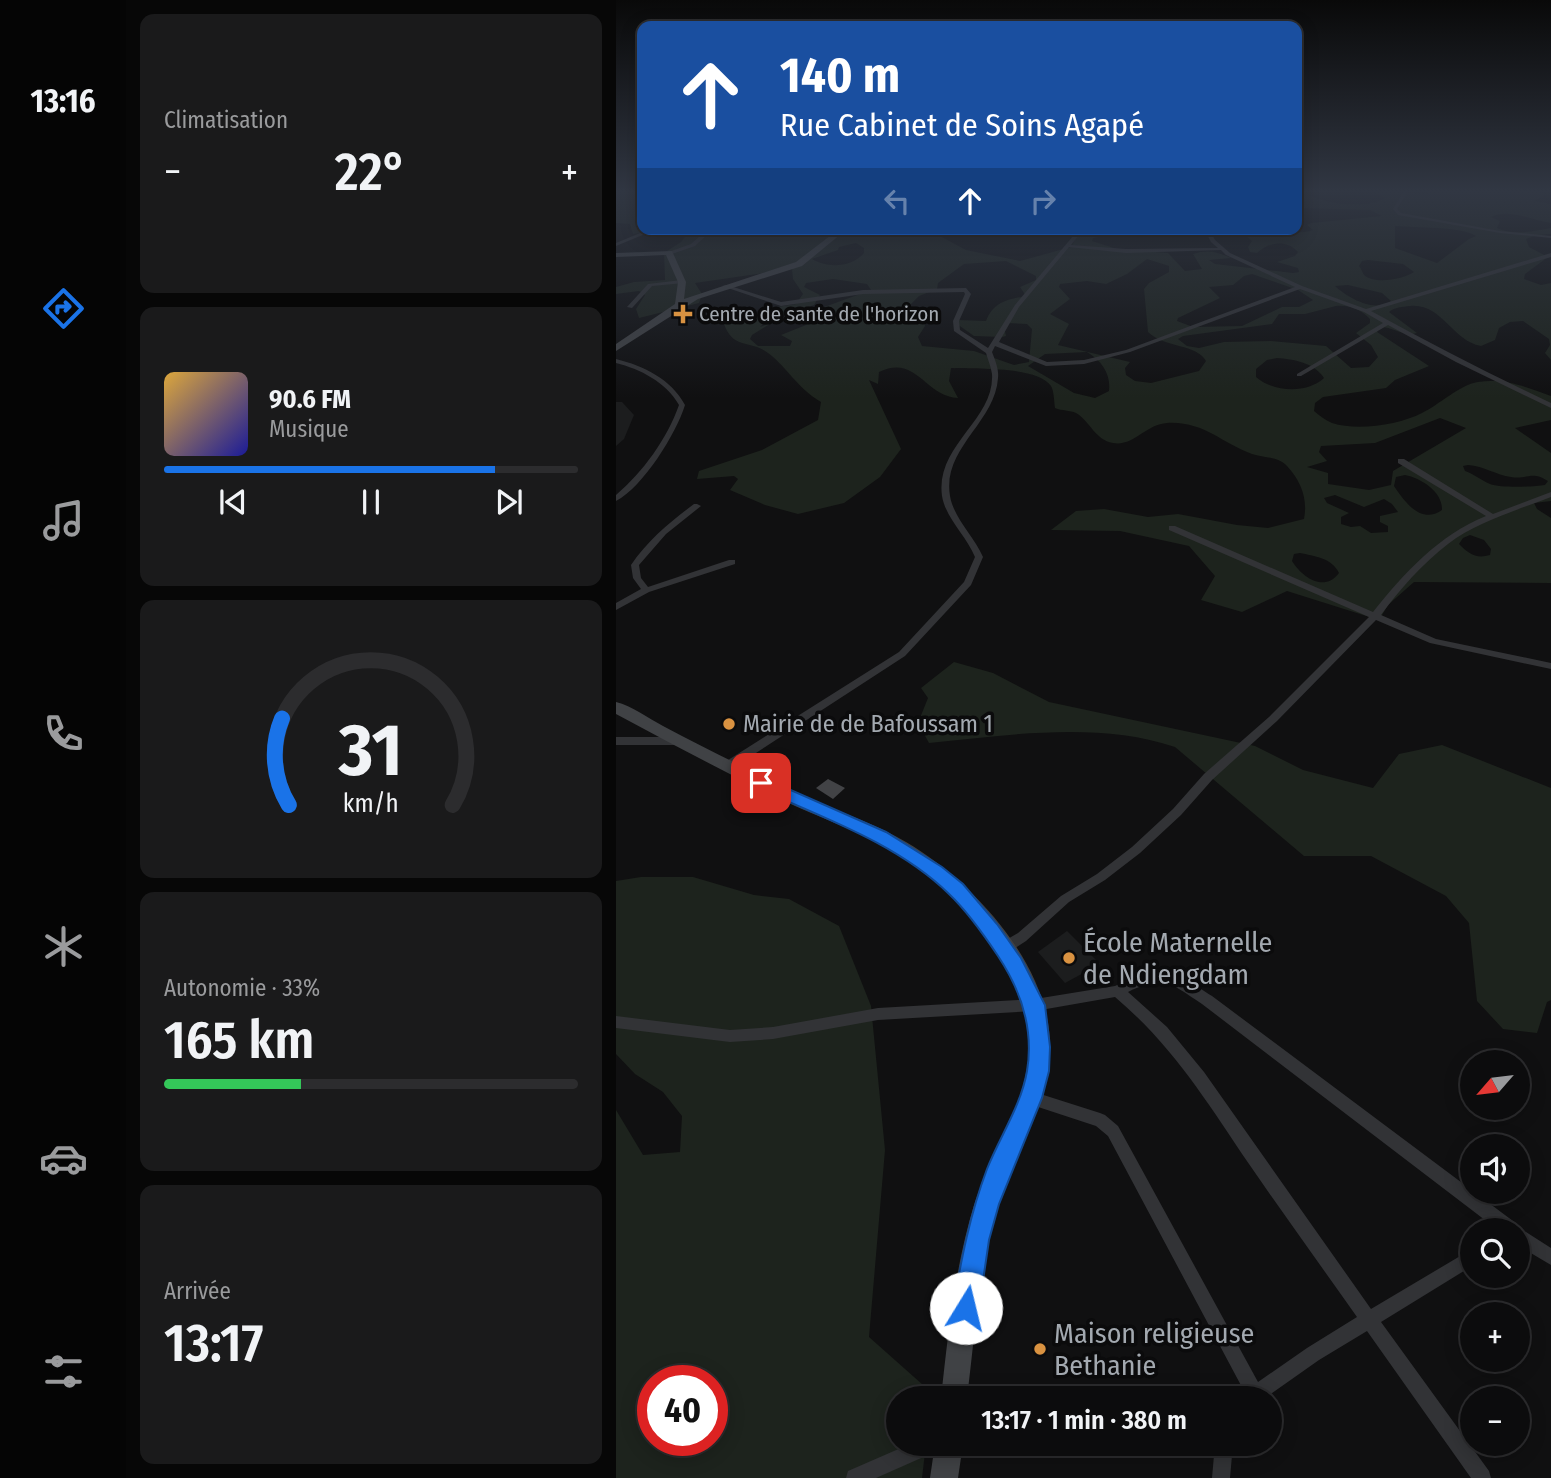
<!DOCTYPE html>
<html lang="fr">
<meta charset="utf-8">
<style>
body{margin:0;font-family:"Fira Sans Condensed",sans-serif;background:#1a1a1b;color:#f1f3f6;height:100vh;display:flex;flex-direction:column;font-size:26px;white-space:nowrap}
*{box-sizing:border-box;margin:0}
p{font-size:23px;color:#9a9b9d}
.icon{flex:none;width:38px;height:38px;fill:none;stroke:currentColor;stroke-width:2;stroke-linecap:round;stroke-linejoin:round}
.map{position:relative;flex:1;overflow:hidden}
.sheet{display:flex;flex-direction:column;gap:14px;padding:14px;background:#070707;width:490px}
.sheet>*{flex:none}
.banner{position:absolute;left:21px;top:21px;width:665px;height:214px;border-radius:14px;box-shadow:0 4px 18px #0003,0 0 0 2px #2c2c2e;background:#1a4fa0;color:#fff;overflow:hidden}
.needle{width:46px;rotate:242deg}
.fabs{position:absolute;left:844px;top:1050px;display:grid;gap:14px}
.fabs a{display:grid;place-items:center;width:70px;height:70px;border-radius:50%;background:#0c0c0d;box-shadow:0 4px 18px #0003,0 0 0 2px #2c2c2e;font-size:35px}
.speed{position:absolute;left:21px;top:1365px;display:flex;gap:14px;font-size:35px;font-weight:700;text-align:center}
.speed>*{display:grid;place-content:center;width:91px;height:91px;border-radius:50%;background:#0c0c0d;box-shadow:0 4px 18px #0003,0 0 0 2px #2c2c2e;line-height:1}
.speed .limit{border:10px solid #d22;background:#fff;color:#111}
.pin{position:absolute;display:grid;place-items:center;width:60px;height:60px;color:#fff;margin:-30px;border-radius:14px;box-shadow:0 4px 10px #0006}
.me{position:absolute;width:77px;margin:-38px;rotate:9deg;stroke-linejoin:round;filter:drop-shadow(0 0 5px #0008)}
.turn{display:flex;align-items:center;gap:24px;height:147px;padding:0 28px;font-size:32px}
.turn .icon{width:91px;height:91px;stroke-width:2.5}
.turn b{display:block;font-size:49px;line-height:60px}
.lanes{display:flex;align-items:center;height:66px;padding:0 28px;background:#0003;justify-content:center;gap:35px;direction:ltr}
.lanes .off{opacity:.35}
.big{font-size:52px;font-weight:600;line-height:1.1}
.sheet .widget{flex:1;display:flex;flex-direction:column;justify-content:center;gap:10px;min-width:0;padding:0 24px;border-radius:14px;background:#1a1a1b}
.sheet .dial{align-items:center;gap:0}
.dial svg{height:182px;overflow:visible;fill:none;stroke:#2c2c2e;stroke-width:7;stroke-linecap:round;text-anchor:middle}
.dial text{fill:#f1f3f6;stroke:none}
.song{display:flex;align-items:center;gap:21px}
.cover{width:84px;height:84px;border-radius:10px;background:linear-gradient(135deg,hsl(40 70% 55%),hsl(240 70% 35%))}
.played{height:7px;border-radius:4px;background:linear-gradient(90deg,#1a73e8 80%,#2c2c2e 80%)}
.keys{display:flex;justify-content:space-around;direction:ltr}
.heat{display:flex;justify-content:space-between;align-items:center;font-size:38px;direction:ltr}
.charge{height:10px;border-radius:5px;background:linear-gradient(90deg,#34c759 33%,#2c2c2e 0)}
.trip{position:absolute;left:270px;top:1386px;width:396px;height:70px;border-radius:35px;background:#0c0c0d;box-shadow:0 4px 18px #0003,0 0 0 2px #2c2c2e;font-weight:600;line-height:70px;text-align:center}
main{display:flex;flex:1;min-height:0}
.dock{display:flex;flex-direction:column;width:126px;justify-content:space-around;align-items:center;background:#050505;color:#9a9b9d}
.dock .icon{width:49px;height:49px}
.dock .current{color:#1a73e8}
.dock b{font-size:32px;color:#f1f3f6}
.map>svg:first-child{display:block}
</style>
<main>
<nav class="dock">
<b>13:16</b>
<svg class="icon current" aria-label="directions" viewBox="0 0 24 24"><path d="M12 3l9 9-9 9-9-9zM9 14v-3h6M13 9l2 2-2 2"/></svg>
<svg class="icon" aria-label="music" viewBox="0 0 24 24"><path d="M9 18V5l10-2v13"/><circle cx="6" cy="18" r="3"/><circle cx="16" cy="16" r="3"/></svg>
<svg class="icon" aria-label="phone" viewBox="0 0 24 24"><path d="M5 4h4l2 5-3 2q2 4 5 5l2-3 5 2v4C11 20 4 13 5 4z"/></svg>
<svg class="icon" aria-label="climate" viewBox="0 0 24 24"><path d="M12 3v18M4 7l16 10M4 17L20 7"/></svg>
<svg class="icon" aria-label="car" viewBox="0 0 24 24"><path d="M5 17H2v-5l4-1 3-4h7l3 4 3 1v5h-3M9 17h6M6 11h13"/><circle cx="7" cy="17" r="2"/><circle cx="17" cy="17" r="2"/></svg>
<svg class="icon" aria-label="filters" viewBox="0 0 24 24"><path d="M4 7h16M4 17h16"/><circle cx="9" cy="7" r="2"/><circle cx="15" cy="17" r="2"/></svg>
</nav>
<section class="sheet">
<div class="widget"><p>Climatisation</p>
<div class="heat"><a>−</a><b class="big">22°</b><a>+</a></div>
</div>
<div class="widget">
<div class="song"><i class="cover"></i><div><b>90.6 FM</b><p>Musique</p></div></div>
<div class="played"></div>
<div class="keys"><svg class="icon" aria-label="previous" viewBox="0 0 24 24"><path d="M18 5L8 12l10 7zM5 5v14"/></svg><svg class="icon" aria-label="pause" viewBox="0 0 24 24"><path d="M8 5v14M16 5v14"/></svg><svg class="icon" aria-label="next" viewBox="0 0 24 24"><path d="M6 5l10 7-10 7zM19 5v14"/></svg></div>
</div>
<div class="widget dial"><svg viewBox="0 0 100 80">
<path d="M14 69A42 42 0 1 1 86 69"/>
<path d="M14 69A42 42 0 0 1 11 31" stroke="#1a73e8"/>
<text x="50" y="56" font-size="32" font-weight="700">31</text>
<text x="50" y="72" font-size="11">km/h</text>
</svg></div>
<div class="widget"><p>Autonomie · 33%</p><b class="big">165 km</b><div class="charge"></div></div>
<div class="widget"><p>Arrivée</p><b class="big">13:17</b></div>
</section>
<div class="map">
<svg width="935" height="1478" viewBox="0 0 935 1478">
<rect width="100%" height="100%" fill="#101011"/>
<g fill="#1c1d1e">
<polygon points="0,402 6,402 18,415 8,439 0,446"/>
<polygon points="451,931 484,964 449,983 422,952"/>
</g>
<g fill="#1d231d" fill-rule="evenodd">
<polygon points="0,191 26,191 24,233 17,234 14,224 0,223"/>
<path d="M681,191H697L689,193C709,204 749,210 769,198L756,191L813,194L807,191H921L929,194L919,201L935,204V223C917,221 893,208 875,217L884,221L881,228C897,236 918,231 935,228V234L921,235L910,239L913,247L932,257L909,274L908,279L925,285L935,283V360L929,353L934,345L933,339L907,321L894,322L883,328L879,340L865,346C836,341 826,303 794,306C786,307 779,307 773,312L801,333C787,337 778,327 764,327L761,332L813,366L779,380L770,388L707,397L699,403L698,411C703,415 709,420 716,423C741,431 783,425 806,413C823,405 843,385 862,382C889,378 910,387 935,396V420L899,428L935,453V501L918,503L921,509L935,518V583L798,582L772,605L763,620L671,591L626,612L585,600L599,576L573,546L504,531L435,530L460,511L488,509L532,517L562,514L621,525L652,528L688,519C692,499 685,481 671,466C662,456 647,458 636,454C605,443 588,421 551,423C530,424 517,447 497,443C479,440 474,421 460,413C454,410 446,411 439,408C438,401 438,391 435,386C422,366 358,369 335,368L333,381L342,398C309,397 301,354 263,372L262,384L253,380L285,449L264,477L228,503L182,514L149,505L114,490L122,479L118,476L81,479L83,471L146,450L202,420L205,402C181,388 172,368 152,353C136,340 117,350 108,324L155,308L180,304L187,294L177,279L176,269L79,283L86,294L83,303L23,318L20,309L29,295L23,291L0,294V287L18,282L49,280L48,253L65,242L75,229H311L350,250L404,261L455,247L465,229H557C532,239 513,230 487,232L485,234L488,236L477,238L476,241L501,249L552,253L569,271L586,269L577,254C592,249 602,252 615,258L593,260L599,264L677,273L683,272L682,268L661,262L679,256L682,252C671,239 652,242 641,253L634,252L632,247L636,241L622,229C642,229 681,236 697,230L691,225L695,223L766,216L754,210L681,208ZM779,226C800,228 844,226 860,236L853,239L821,263L779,248ZM240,243L248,248V253C235,268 211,268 196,259L222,250L223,247ZM531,259L553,266V272L533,283L528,289L532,332C549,348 581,344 590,361L583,371L535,383L519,381L510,375L509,368L514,362L442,345L453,324L434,314L454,299L443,287L444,284L471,281L490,284L511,274ZM752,260L787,264L798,272C788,279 759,285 748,275C746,272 745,268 743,266L746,261ZM390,261L420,276V280L404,287L410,296C392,299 377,302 370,321L342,320L341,324L358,336L386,337L390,336L388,327L391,323L411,324L416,329L413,362L398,365L358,351L306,346L302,337L309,326L308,322L274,321L278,309L294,305L303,296L321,289L322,283L348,264ZM636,274L682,290L697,300L683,307H666L626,326L577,327L561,321L562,318L604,298L593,287L617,285L628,276ZM217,279L251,284L255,290L200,310L190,325L165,335L176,341L174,346H142L134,339L136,335L157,322L144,327L151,320L198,305L204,295L188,287L190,283ZM732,285L766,293L775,301C759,313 732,298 719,286ZM720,306C734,305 744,309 754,319V323L740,333L755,345L762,357L753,367L735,368L710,346L655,341L608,342L583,348L571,346L562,339L567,336L656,324L663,314H689ZM471,352C486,361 495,374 493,391L479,398L458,393L412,366L429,354ZM661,358C677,359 699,363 708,378C691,394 657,392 640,377V369L651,360ZM824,418L850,428L777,471L775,485L753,490L712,484V473L691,467L711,461L703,452L705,446L759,443ZM852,465C868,466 880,475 895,477C911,480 915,470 932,481L929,485C917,487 884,488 874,484C865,480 858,474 849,471L847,466ZM789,475C805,478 827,492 826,510C805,525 789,502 778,486L780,477ZM719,495L748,507L768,499L776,504L782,512L764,516V522L772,526V532L755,533L744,526L735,527L725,524V517L733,513L711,503L708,498ZM854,535L868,540L875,549L874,555C860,559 853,554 843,544L847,538ZM684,553C698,556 716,558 723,573C708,593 686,577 676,561L678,554Z"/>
<path d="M338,662L377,673L433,702L639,746L687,770L757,788L783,754L826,745L935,788V1000L931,1002L921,1033L887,1029L861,1001L853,923L830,896L755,856H688L559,747C483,721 392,735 313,743L302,723L312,698L305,688Z"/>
<path d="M25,877H77L138,895L173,899L223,926L255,1006L269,1150L253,1337L316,1393V1398H282V1444H310L306,1478H0V1110L27,1155L64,1152L66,1116L47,1092L19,1074L0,1054V881ZM37,1381H96V1440H37Z"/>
</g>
<polygon fill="#424346" points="212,779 229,788 217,799 200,788"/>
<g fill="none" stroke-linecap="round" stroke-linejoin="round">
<g fill="#323336" fill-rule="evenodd">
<polygon points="788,191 792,191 781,209 785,213 884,231 935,236 935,238 884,233 782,215 777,209"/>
<polygon points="34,229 41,229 0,246 0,243"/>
<polygon points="92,229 97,229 79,246 53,255 50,253 75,244"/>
<path d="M463,229H468L455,245L510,249L602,248L595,242L588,229H593L599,240L614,253L686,286L750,309L935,253V257L755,311C813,343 874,374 935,403V408L840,362L772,325L685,376H681V374L767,323L748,312L684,289L514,352L468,364L430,366L379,346L376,352C379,360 383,369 382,378C379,423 326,448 334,496C338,519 358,536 367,557L355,585L289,656L117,768H109L108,765L109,762L283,652L348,582L359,557C350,535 330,519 326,496C319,445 379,420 376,374C375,367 372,360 370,353L338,331L337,321L349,294L348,292L247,294L165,306L106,286L111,285L165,302L247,290L350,288L355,294L343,321L344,330L372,348L399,305ZM453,247L510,253L605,250L610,255L679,287L510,350L468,360L431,362L383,342L403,307Z"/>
<polygon points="66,280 68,283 36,286 16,308 11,307 32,284"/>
<path d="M0,359C28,366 55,379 69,405C60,434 27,487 0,501V495C27,472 51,439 63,405C50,382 24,369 0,363Z"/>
<path d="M782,459H788L877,514L935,492V497C902,510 860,522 832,544C806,564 784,589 765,615L820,639L935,663V669L814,643L760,620L661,721L596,780L565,815L524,853L489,880L453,902L410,941L393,952L388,953L383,952L382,948L383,944L402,933L445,896L481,874L516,847L557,809L588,774L653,717L753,617L553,530V526H559L757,612C788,573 823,535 870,516L782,463Z"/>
<path d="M78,504H81L85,506L50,534L23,565L25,578L32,587L113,560H119V564L33,592L0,610V603L25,589L17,578L15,565C32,540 54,522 78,504Z"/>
<polygon points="0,737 58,737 63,741 58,745 0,745"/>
<path d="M539,971C561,971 578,985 596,996L901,1224L902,1227L935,1248V1265L901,1245V1230H882L586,1004C555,984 549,974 512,992L551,1027L588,1072L755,1309L856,1249V1266L765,1322L873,1471L875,1478H855L751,1331L703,1360L649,1398H625L628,1391L492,1136L480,1126L410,1103L408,1098L410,1093L415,1091L484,1113L489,1115L502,1126L642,1382L691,1348L741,1317C705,1266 668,1215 633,1164C591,1102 557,1046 499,997L419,1011L262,1020L157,1039L114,1042L0,1028V1016L114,1030L157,1027L262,1008L419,999L499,986L524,974Z"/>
<polygon points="294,1444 323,1444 321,1451 260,1478 230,1478 232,1471"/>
<polygon points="599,1444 617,1444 614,1478 596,1478"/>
</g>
<g fill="#404245" fill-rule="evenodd">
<polygon points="223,229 231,229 186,266 82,299 0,351 0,344 59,304 62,282 50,255 0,257 0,253 56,251 70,282 68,299 180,262"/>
<path d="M0,702C16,706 32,718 47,726C75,741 103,755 132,769C156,780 179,792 204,803C232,815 263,826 290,842C358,882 437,968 434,1051C432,1107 398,1153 382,1205C363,1268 359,1334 351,1398H325C332,1334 339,1267 358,1205C373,1160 401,1120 410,1073C429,984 348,893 276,851C241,830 202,817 166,800C115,775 65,749 15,722L0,714Z"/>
<polygon points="319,1444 347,1444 342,1478 314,1478"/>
</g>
</g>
<linearGradient id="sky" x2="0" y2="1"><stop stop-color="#090909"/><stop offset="0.48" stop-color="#313743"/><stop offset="1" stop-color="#313743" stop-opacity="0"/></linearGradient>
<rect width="935" height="398" fill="url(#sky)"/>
<path fill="#1a73e8" stroke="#114b97" stroke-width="2" d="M145,777L270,832L326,867L347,884L381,924L405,958L429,1005L434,1047L433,1071L426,1098L383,1204L373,1240L363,1308L359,1317L350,1321L341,1317L337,1308C345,1260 354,1214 371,1169C384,1136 405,1106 411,1071C418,1029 406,992 382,956C368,935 352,912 333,894C281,843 205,817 139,787L137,783Z"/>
<g fill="#d99241" stroke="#0b0b0c" stroke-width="2.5">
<path d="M63.5 303.5h7v7h7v7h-7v7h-7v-7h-7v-7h7z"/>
<circle cx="113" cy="724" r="7"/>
<circle cx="453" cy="958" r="7"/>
<circle cx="424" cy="1349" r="7"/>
</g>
<g text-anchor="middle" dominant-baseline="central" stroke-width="7" stroke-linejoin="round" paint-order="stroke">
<g font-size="21" fill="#a3a9b0" stroke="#0b0b0c" text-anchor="start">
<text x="83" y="314">Centre de sante de l'horizon</text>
</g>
<g font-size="24" fill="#a3a9b0" stroke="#0b0b0c" text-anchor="start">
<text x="127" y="724">Mairie de de Bafoussam 1</text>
</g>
<g font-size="28" fill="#a3a9b0" stroke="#0b0b0c" text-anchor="start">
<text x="467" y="942">École Maternelle<tspan x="467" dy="32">de Ndiengdam</tspan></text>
<text x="438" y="1333">Maison religieuse<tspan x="438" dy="32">Bethanie</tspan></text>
</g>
</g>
</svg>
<div class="fabs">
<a><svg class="needle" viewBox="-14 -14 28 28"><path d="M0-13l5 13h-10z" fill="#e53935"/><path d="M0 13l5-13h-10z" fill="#9a9b9d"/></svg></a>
<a><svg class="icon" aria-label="sound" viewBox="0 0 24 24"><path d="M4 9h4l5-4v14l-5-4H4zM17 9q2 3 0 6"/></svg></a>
<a><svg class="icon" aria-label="search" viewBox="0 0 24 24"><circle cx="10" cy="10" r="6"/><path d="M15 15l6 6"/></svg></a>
<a>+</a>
<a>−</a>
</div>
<div class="speed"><div class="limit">40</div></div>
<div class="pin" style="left:145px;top:783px;background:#d93025"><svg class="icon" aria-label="arrive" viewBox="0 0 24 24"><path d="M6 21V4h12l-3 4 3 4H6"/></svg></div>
<svg class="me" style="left:350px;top:1308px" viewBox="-20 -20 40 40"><circle r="19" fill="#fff"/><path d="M0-13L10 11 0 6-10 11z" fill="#1a73e8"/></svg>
<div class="trip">13:17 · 1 min · 380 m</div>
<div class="banner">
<div class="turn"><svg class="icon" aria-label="ahead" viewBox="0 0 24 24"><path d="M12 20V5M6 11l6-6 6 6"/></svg><div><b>140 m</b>Rue Cabinet de Soins Agapé</div></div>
<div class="lanes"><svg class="icon off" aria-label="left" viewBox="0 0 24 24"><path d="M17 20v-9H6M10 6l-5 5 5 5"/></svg><svg class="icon" aria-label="ahead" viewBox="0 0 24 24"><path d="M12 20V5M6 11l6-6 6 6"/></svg><svg class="icon off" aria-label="right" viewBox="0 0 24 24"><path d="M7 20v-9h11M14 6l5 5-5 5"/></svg></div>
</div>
</div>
</main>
